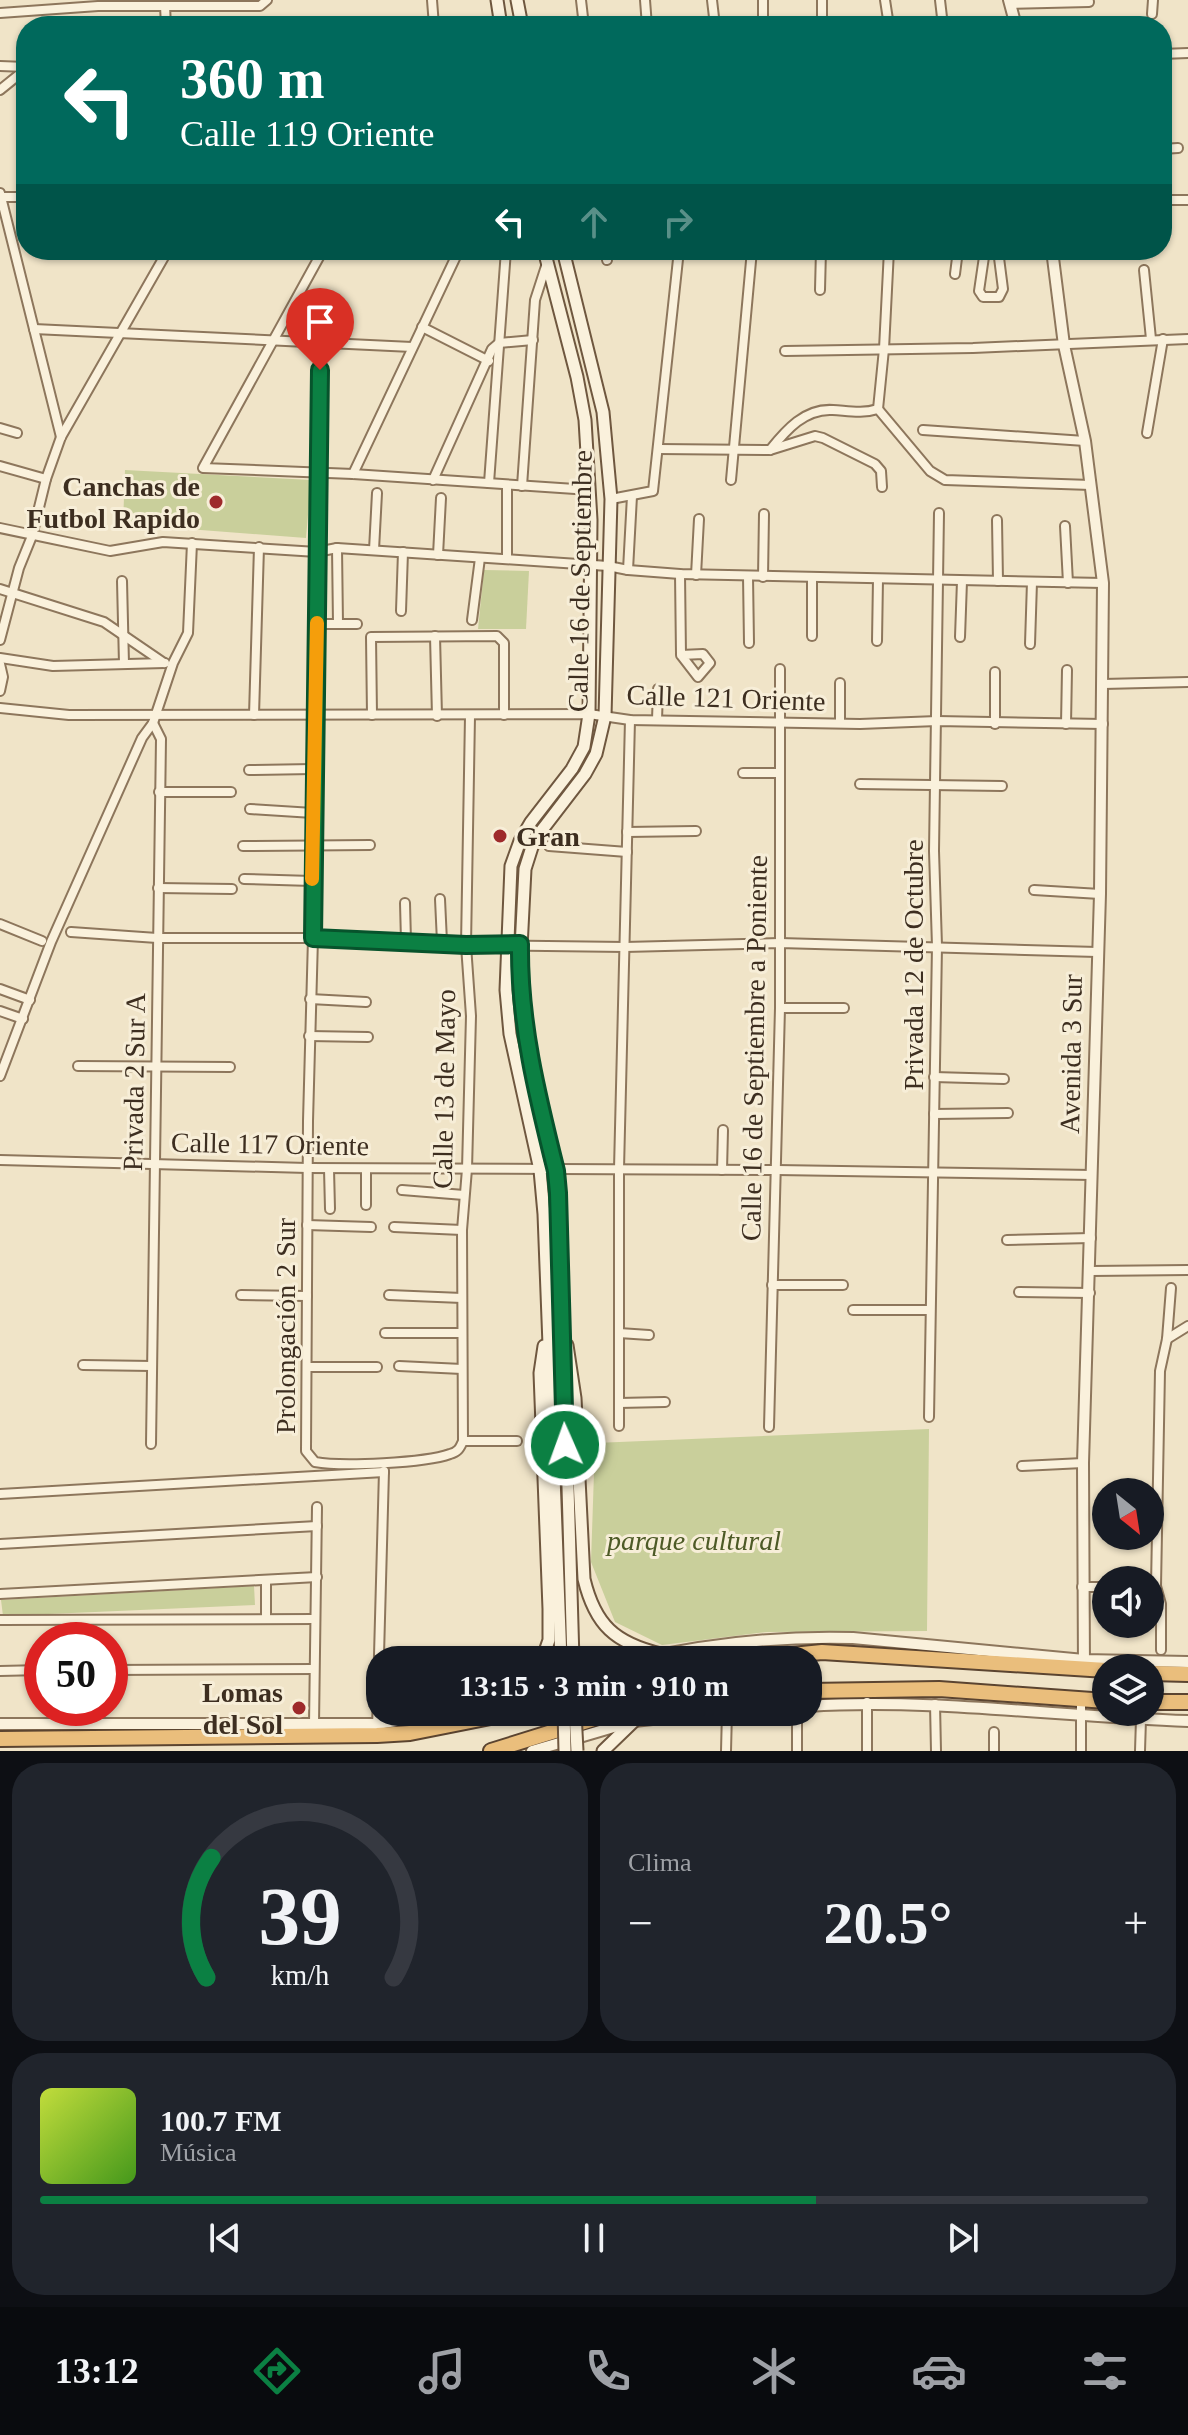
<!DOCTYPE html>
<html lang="es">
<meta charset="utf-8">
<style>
body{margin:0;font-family:Georgia,serif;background:#20242c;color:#f1f3f6;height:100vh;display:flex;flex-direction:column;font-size:30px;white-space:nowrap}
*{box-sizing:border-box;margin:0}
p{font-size:26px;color:#9ea1a6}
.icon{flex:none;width:44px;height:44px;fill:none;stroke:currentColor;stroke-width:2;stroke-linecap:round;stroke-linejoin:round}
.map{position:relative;height:1751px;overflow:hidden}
.drawer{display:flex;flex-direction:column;gap:12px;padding:12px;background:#0d0f14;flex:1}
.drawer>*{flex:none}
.top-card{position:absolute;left:16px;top:16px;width:1156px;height:244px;border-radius:32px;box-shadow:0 2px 6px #0004;background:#00695c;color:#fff;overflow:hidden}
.needle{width:52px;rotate:150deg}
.tools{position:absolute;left:1092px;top:1478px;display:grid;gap:16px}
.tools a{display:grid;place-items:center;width:72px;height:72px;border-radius:50%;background:#171b24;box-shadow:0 2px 6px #0004;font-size:40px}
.speed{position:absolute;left:24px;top:1622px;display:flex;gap:16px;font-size:40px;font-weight:700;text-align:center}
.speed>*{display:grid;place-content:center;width:104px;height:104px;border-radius:50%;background:#171b24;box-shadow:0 2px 6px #0004;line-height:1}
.speed .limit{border:12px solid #d22;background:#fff;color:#111}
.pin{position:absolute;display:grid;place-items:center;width:68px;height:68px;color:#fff;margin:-82px -34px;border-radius:50% 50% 50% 0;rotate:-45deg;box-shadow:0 0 8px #0007}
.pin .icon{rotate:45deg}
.me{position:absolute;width:88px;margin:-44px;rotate:358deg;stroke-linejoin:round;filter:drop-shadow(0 0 6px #0008)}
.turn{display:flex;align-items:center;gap:28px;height:168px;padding:0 32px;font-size:36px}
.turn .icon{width:104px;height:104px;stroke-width:2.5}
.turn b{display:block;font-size:56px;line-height:68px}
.lanes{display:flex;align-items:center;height:76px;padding:0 32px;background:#0003;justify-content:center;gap:40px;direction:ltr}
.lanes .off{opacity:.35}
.big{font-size:60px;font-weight:800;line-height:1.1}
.drawer .card{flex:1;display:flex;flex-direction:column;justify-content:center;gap:12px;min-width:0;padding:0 28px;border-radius:32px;background:#20242c}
.drawer .dial{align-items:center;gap:0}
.dial svg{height:208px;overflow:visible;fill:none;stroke:#363941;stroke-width:7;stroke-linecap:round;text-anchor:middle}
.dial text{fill:#f1f3f6;stroke:none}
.song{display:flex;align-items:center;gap:24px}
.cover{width:96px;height:96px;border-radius:12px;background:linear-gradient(135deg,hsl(70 70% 55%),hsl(100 70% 35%))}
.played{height:8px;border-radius:4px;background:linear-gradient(90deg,#0b8043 70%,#363941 70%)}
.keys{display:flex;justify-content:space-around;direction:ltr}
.heat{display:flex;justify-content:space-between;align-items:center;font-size:44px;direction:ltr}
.drawer .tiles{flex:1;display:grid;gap:12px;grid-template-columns:1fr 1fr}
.card:last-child{grid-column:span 2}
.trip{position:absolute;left:366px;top:1646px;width:456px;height:80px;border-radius:32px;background:#171b24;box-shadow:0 2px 6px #0004;font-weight:800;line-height:80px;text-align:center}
.tabs{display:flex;height:128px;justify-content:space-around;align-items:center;background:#090b0e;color:#9ea1a6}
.tabs .icon{width:56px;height:56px}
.tabs .selected{color:#0b8043}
.tabs b{font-size:36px;color:#f1f3f6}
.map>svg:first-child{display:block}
</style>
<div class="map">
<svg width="1188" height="1751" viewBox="0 0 1188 1751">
<rect width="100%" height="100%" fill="#f0e4c8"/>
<g fill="#c9cf9b">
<polygon points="125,470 311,480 306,538 123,524"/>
<polygon points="484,570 529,571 526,629 478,629"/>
<polygon points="929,1429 927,1631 767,1632 662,1645 615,1622 591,1562 595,1443"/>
<polygon points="254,1586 255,1605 3,1616 1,1600"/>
</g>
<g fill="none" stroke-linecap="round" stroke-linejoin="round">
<g stroke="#8d765c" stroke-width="12">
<g id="minor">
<polyline points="432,0 434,26"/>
<polyline points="581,0 584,26"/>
<polyline points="645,0 647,26"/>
<polyline points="712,0 715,26"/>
<polyline points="763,0 763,26"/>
<polyline points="822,0 822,26"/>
<polyline points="885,0 889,26"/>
<polyline points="940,0 943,26"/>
<polyline points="1010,4 1089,2"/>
<polyline points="165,6 166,26"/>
<polyline points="0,13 98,6 260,6 267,0"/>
<polyline points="1152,14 1153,0"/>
<polyline points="1162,54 1188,53"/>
<polyline points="0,66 26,67"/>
<polyline points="0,90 26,69"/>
<polyline points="1162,149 1178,148"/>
<polyline points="0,193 61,437"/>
<polyline points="1,197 26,197"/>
<polyline points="1162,200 1188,200"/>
<polyline points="323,250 203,468 353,474 590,490"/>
<polyline points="606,250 607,260"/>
<polyline points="985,250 979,291 983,297 999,297 1003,289 998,250"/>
<polyline points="1144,270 1151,339"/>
<polyline points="955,274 958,250"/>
<polyline points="820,290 821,250"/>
<polyline points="422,327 489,361"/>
<polyline points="34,329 412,347"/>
<path d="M320,344L313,938L308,1121L306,1451L315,1462C342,1467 425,1463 450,1454C458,1452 460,1448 463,1441L462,1230L467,1169L471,1016L466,945L470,716"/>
<polyline points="785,351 973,348 1188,339"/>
<polyline points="878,409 884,349 889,250"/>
<polyline points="0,428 17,433"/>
<polyline points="923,430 1085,441"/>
<polyline points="1147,433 1163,339"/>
<polyline points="659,449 770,450 815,436 823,438 875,464 881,471 882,487"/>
<path d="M770,450C786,430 805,408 833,410C849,411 862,414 878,409L930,471L945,480L1091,485"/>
<polyline points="0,466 46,479"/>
<polyline points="353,474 459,250"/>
<polyline points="433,480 492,349 499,343 533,340"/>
<polyline points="731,480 752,250"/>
<polyline points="489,483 506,250"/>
<polyline points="522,486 535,300 547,263"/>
<polyline points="611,499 653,491 679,250"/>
<polyline points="997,520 998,581"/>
<polyline points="1065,526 1068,583"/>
<polyline points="0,528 110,551 163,542 317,552 337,548 608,566 628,570 680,574 1103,583"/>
<polyline points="337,548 338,624"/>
<polyline points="374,550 377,493"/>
<polyline points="438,555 441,498"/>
<polyline points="507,559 507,485"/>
<polyline points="628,570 632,496"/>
<polyline points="680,574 681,655 698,677 710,663 703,654 681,655"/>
<polyline points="696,575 699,519"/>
<polyline points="748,576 749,643"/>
<polyline points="763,577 764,514"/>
<polyline points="122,581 124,664"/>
<polyline points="0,589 104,622 164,663"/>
<polyline points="401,611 403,552"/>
<polyline points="472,620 480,558"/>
<polyline points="317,624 357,624"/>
<polyline points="435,636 437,716"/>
<polyline points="812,636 812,577"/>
<polyline points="960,637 962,581"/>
<polyline points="0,640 19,568 32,536 46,479 61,437 168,250"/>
<polyline points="877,641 878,579"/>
<polyline points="1030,644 1032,582"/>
<polyline points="0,658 53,666 165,663"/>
<polyline points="0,664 3,677 0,691"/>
<polyline points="840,683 840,723"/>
<polyline points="1103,684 1188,682"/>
<polyline points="0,708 69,715 589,714 630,720 860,724 937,721 1103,724"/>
<polyline points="254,715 259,547"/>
<polyline points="372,715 371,637 497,636 504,643 504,715"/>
<polyline points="657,720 658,689"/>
<polyline points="995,724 995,672"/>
<polyline points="1066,724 1067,670"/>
<polyline points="249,770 313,769"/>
<polyline points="743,773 779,773"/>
<polyline points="860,784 1002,786"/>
<polyline points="159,792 231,792"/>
<polyline points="250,809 313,813"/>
<polyline points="627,832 696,831"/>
<polyline points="243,846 370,845"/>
<polyline points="549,846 627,852"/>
<polyline points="244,879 312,881"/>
<polyline points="158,888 232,889"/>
<polyline points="1034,890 1100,894"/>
<polyline points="440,899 442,942"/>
<polyline points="405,903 406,941"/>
<polyline points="0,924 42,941"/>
<polyline points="71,932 157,938 313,938 466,945 625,947 780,943 1097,952"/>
<polyline points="0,989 30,1000"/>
<polyline points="310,999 366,1002"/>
<polyline points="780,1008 844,1008"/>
<polyline points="0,1011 23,1019"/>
<polyline points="309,1036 368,1037"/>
<polyline points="78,1066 230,1067"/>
<polyline points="0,1076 51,942 142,738 153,723 173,663 188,633 192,543"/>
<polyline points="934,1077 1004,1079"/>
<polyline points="934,1114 1008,1113"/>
<polyline points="0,1160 307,1168 777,1170 1092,1175"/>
<polyline points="329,1169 330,1209"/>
<polyline points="366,1169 366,1205"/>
<polyline points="722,1170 723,1130"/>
<polyline points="402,1190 464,1195"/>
<polyline points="307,1225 371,1227"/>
<polyline points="394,1227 462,1230"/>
<polyline points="1007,1240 1091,1238"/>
<polyline points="1091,1271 1188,1270"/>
<polyline points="772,1285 843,1285"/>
<polyline points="1019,1292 1090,1293"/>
<polyline points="241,1295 307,1296"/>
<polyline points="389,1295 462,1298"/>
<polyline points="853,1310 930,1310"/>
<polyline points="385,1333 462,1333"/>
<polyline points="619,1333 649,1335"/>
<polyline points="1167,1339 1188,1326"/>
<polyline points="83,1365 152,1366"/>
<polyline points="399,1366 462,1369"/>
<polyline points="307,1367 377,1367"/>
<polyline points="619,1403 665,1402"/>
<polyline points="929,1417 937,946 934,851 939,513"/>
<polyline points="619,1426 619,1169 630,720"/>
<polyline points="769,1427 780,1008 780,669"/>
<polyline points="463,1441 517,1441"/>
<polyline points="151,1444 161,739 153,723"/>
<polyline points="1022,1466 1083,1463"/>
<polyline points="0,1494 384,1472"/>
<polyline points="0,1544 317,1526"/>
<polyline points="1082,1587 1106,1587"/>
<polyline points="0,1594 317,1577"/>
<polyline points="266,1619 266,1580"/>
<polyline points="0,1620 315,1619"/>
<polyline points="1161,1650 1161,1604 1156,1586 1160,1371 1167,1339 1171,1288"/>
<polyline points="110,1670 314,1669"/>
<polyline points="0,1671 42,1670"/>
<polyline points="1081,1700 1081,1751"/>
<polyline points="935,1704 936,1751"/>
<polyline points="797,1712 797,1751"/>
<polyline points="314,1724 317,1507"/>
<polyline points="377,1729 384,1471"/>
<polyline points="726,1751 727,1712"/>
<polyline points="867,1751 867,1702"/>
<polyline points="994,1751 994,1732"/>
<polyline points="1140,1751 1141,1719"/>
</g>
</g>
<g stroke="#8d765c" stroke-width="14">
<g id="tertiary">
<polyline points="1009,0 1016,26"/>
<polyline points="1052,250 1064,345 1085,441 1103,583 1100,894 1083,1463 1084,1669"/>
<path d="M637,1660C706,1644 782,1636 853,1638L1084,1660L1188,1662"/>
<path d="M808,1706C935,1698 1061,1717 1188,1721"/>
<polyline points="0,1724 377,1724 452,1712"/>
<polyline points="532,1751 634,1721 717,1712"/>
</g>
</g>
<g stroke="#6f573f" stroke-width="15">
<g id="secondary">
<polyline points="497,0 501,26"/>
<polyline points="517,0 522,26"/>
<polyline points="544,250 577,377 585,420 591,520 589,714 584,747 572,769 531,822 520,841 511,866 506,990 510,1034 540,1170 544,1214 561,1660"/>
<polyline points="563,250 603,412 611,499 605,716 596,754 585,774 542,830 532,847 525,869 519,987 525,1032 556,1171 560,1211 573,1660"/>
<path d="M567,1345L575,1398L584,1579C595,1625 615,1643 661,1654"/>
<polyline points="542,1660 549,1640 549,1609 540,1373 544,1346"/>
<polyline points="603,1751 634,1721"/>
</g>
</g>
<g stroke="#5b4430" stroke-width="18">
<g id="trunk">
<polyline points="741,1660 822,1652 1106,1670"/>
<polyline points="1150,1673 1188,1674"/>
<polyline points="808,1691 939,1689 1106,1701"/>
<polyline points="1150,1702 1188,1702"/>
<polyline points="0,1739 377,1735 410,1733 516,1712"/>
<polyline points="491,1751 616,1712"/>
</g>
</g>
<use href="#minor" stroke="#faf1dc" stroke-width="8"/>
<use href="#tertiary" stroke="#faf1dc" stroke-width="10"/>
<use href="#secondary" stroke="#faf1dc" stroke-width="11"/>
<use href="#trunk" stroke="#eabe7c" stroke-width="14"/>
<g stroke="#6f573f" stroke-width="15" stroke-linecap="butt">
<g id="secondary-bridge">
<polyline points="564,1712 565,1751"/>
<polyline points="575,1712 577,1751"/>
</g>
</g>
<use href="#secondary-bridge" stroke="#faf1dc" stroke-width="11"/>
</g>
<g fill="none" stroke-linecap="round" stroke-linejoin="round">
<g stroke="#07532c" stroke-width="20">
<path id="route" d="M320,370L313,938L466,945L520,944C519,1023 537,1095 556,1171L558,1193L565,1445"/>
</g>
<use href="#route" stroke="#0b8043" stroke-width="14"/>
<polyline stroke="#f59e0b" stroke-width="14" points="312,879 317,623"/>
</g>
<g fill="#9e2a2b" stroke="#f7eed8" stroke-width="3">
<circle cx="216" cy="502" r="8"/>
<circle cx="500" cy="836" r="8"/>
<circle cx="299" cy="1708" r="8"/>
</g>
<g text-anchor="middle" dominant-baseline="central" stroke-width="6" stroke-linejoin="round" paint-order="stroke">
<g font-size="28" font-weight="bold" fill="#3d2e20" stroke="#f7eed8" text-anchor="end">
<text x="200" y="486">Canchas de<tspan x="200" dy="32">Futbol Rapido</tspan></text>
<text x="516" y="836" text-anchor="start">Gran</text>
<text x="283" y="1692">Lomas<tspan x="283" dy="32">del Sol</tspan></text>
</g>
<g font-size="28" fill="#3d2e20" stroke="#f7eed8">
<text transform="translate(580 581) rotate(-89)">Calle 16 de Septiembre</text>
<text transform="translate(726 698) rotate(2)">Calle 121 Oriente</text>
<text transform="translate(913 965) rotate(-90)">Privada 12 de Octubre</text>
<text transform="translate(754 1048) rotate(-89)">Calle 16 de Septiembre a Poniente</text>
<text transform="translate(1071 1054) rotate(-89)">Avenida 3 Sur</text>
<text transform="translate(134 1082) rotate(-89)">Privada 2 Sur A</text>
<text transform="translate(444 1089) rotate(-89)">Calle 13 de Mayo</text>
<text transform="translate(270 1144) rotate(1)">Calle 117 Oriente</text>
<text transform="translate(285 1326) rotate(-90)">Prolongación 2 Sur</text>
</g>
<g font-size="28" font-style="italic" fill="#4d5a26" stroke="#f7eed8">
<text x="694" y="1540">parque cultural</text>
</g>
</g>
</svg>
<div class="tools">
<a><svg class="needle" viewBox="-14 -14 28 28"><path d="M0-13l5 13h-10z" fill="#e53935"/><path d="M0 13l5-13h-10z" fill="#9ea1a6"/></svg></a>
<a><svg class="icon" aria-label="sound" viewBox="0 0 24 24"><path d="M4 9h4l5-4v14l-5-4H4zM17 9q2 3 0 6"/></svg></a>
<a><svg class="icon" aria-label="layers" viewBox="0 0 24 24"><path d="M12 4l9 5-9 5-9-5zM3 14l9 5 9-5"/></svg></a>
</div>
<div class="speed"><div class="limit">50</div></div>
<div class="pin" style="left:320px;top:370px;background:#d93025"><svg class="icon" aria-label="arrive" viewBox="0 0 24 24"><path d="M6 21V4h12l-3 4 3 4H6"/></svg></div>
<svg class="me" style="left:565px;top:1445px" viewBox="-20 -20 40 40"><circle r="17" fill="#0b8043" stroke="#fff" stroke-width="3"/><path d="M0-11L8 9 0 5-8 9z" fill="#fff"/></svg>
<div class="trip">13:15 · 3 min · 910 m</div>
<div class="top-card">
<div class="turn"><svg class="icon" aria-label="left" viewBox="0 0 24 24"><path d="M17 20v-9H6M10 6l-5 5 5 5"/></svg><div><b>360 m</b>Calle 119 Oriente</div></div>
<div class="lanes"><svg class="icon" aria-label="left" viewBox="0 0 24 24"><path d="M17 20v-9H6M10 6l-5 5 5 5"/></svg><svg class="icon off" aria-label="ahead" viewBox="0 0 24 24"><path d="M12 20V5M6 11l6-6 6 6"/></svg><svg class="icon off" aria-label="right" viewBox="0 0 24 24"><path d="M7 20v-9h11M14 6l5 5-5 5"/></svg></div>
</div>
</div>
<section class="drawer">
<div class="tiles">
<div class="card dial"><svg viewBox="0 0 100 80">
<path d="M14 69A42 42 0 1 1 86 69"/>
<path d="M14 69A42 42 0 0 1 16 23" stroke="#0b8043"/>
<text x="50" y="56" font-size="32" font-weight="700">39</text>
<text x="50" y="72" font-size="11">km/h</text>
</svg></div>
<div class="card"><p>Clima</p>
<div class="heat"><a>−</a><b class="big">20.5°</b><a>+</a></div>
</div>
<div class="card">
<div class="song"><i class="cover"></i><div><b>100.7 FM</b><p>Música</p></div></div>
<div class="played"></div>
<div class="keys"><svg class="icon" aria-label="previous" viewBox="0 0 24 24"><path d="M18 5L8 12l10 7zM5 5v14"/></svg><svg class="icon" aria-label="pause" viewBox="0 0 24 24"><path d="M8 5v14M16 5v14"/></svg><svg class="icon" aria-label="next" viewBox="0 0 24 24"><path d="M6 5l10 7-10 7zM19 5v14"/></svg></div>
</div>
</div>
</section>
<nav class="tabs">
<b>13:12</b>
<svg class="icon selected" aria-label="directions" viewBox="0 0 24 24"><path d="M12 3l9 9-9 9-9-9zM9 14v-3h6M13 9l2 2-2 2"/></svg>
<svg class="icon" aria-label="music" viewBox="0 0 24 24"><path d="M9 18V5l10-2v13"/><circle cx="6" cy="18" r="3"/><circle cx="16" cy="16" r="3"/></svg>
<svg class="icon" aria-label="phone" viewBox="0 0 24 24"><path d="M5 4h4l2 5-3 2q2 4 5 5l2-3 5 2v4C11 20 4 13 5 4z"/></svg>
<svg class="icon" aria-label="climate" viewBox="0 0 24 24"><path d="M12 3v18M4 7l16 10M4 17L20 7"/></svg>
<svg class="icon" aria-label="car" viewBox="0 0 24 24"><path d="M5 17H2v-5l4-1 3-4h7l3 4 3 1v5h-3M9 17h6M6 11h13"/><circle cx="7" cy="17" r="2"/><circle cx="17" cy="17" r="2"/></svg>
<svg class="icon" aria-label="filters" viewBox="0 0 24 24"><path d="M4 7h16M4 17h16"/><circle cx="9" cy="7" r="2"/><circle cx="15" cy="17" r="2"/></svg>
</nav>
